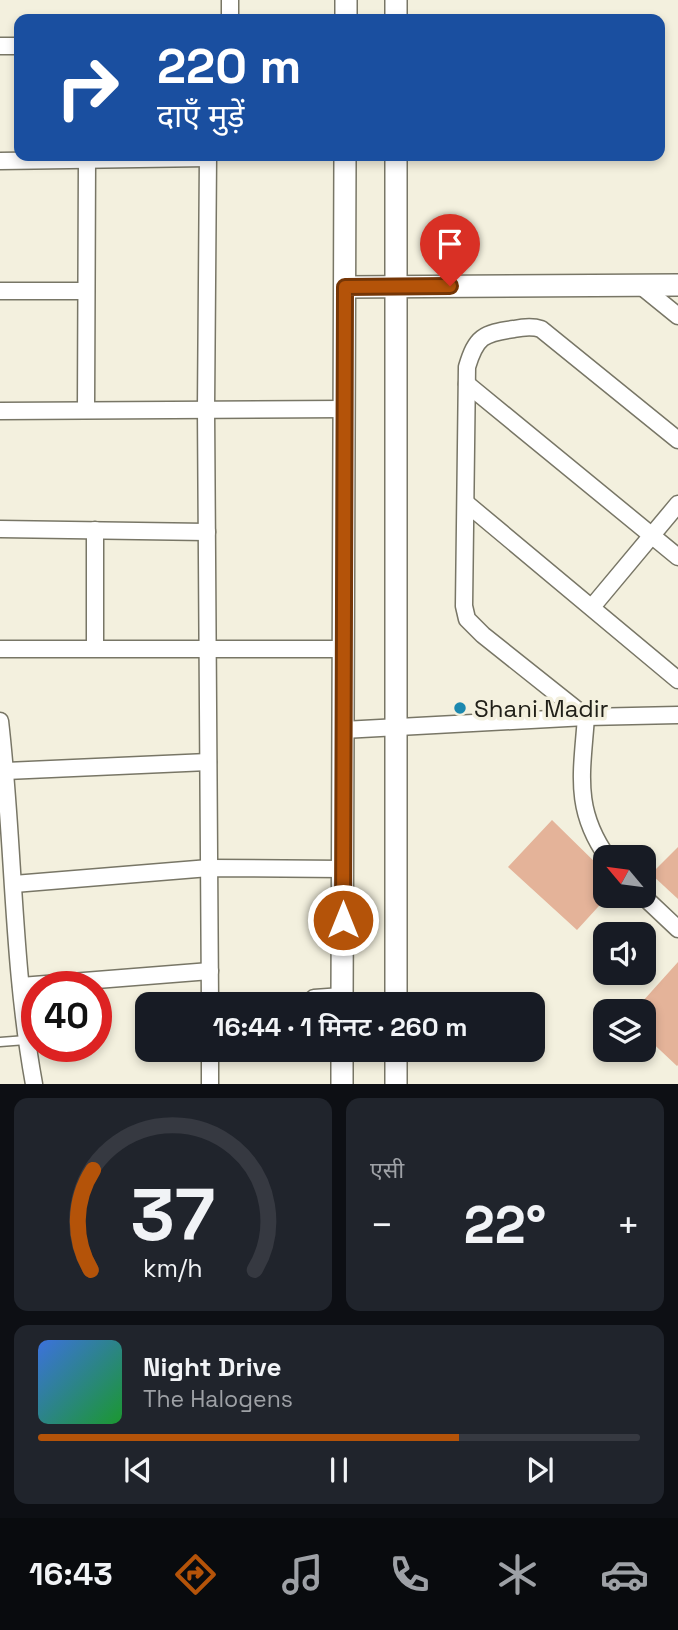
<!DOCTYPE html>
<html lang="hi">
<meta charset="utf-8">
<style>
body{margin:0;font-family:"Space Grotesk","Noto Sans Devanagari",sans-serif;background:#20242c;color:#f1f3f6;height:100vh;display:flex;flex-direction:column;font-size:26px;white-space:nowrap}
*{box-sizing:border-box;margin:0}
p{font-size:23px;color:#9ea1a6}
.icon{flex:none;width:38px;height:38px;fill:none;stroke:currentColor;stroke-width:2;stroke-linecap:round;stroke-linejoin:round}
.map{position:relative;height:1084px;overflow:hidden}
.details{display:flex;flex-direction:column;gap:14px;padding:14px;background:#0d0f14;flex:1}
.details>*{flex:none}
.guide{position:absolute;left:14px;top:14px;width:651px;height:147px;border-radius:14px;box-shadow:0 4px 10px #0003;background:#1a4fa0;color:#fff;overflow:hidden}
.needle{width:46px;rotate:299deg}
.fabs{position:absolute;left:593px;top:845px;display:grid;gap:14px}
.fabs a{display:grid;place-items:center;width:63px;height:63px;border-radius:14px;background:#171b24;box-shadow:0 4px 10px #0003;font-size:35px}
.speed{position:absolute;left:21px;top:971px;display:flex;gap:14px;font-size:35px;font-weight:700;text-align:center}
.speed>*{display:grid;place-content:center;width:91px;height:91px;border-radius:50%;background:#171b24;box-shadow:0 4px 10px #0003;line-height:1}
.speed .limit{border:10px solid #d22;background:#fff;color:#111}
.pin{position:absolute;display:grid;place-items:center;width:60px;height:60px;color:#fff;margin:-72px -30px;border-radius:50% 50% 50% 0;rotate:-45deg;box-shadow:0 0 7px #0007}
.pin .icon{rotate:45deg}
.me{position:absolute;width:77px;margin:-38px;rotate:0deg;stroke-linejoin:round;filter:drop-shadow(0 0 5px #0008)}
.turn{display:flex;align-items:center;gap:24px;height:147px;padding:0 28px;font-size:32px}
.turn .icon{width:91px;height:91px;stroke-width:2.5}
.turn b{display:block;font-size:49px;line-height:60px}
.big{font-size:52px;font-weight:600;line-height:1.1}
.details .widget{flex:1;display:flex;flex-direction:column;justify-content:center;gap:10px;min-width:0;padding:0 24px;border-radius:14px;background:#20242c}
.details .dial{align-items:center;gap:0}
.dial svg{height:182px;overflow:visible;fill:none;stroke:#363941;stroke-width:7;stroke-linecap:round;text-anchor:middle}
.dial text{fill:#f1f3f6;stroke:none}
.song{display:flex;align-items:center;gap:21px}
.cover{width:84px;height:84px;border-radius:10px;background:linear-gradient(135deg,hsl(220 70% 55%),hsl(130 70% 35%))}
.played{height:7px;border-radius:4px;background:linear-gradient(90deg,#b45309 70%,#363941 70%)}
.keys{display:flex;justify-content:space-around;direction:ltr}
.heat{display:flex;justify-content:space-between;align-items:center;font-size:38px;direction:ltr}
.details .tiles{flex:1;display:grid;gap:14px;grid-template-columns:1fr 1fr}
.widget:last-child{grid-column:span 2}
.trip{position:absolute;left:135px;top:992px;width:410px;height:70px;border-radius:14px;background:#171b24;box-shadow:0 4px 10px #0003;font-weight:600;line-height:70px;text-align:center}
.tab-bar{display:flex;height:112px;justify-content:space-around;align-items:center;background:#090b0e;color:#9ea1a6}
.tab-bar .icon{width:49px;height:49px}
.tab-bar .selected{color:#b45309}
.tab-bar b{font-size:32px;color:#f1f3f6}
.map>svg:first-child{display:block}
</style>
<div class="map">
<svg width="678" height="1084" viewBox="0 0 678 1084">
<rect width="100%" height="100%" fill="#f3f0de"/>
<g fill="#e4b399">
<polygon points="552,820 605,872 606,896 608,896 577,930 508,867"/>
<polygon points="678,847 678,899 651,874"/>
<polygon points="678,962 678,1065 677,1066 644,1035 644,1012 634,1011"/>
</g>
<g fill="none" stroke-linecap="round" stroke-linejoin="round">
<g stroke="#787666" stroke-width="11">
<polyline id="service" points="0,1042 26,1040"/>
</g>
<g stroke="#787666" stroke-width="19">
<g id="minor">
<polyline points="230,0 230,19"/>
<polyline points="0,46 19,46"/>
<polyline points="208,156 206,409 210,1004"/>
<polyline points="0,161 208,158"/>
<polyline points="641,286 678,316"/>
<polyline points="0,291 86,291"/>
<polyline points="467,384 678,557"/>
<polyline points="86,409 87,160"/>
<polyline points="0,411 345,409"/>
<polyline points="466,503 678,680"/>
<polyline points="0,529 207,532"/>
<polyline points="592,607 678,504"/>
<polyline points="95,648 95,530"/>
<polyline points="0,649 344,649"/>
<path d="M0,721C14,842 12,964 34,1084"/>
<polyline points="343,730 586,717 678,715"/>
<polyline points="6,771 208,762"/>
<path d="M608,858C573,809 582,773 586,717L483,635L467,619L464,606L467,367C476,337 483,333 514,329C524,327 532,326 541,329L678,440"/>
<polyline points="14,884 209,868 343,869"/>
<polyline points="643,896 678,929"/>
<polyline points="21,986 210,971"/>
<polyline points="314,998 342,996"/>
<polyline points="210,1050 210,1084"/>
</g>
</g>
<g stroke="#787666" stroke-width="24">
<g id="tertiary">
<polyline points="346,19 346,0"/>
<polyline points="396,19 396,0"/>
<polyline points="396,156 396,1004"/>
<polyline points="345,287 678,285"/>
<polyline points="342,1004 345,156"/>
<polyline points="396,1050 396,1084"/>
<polyline points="342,1084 342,1050"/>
</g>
</g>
<use href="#service" stroke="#fff" stroke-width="8"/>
<use href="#minor" stroke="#fff" stroke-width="16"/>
<use href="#tertiary" stroke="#fff" stroke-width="21"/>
</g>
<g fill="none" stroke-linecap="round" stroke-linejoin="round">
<g stroke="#753606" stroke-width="18">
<polyline id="route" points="343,920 345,287 450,286"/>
</g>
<use href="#route" stroke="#b45309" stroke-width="12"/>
</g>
<circle fill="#1b88af" stroke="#f3f0de" stroke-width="2.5" cx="460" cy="708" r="7"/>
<g text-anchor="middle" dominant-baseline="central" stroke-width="7" stroke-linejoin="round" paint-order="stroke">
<g font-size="24" fill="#212019" stroke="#f3f0de" text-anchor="start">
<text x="474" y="708">Shani Madir</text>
</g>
</g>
</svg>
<div class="fabs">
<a><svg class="needle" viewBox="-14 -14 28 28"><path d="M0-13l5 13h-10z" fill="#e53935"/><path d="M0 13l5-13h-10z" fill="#9ea1a6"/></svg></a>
<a><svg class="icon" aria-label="sound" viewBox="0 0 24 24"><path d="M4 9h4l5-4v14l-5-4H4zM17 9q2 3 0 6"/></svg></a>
<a><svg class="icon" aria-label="layers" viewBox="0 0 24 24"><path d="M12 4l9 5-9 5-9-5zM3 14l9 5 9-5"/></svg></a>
</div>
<div class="speed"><div class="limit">40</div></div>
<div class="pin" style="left:450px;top:286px;background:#d93025"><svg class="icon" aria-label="arrive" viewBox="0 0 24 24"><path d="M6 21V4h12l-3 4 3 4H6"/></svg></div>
<svg class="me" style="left:343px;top:920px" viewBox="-20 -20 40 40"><circle r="17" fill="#b45309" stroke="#fff" stroke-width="3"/><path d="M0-11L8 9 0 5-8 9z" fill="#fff"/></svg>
<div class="trip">16:44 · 1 मिनट · 260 m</div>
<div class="guide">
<div class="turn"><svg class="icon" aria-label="right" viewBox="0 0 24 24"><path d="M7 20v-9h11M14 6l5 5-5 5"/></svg><div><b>220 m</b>दाएँ मुड़ें</div></div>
</div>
</div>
<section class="details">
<div class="tiles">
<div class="widget dial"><svg viewBox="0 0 100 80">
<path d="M14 69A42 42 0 1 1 86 69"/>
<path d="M14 69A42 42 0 0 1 15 25" stroke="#b45309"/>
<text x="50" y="56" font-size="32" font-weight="700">37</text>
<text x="50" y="72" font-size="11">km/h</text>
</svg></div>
<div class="widget"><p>एसी</p>
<div class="heat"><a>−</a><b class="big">22°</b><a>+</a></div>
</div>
<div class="widget">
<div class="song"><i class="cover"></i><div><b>Night Drive</b><p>The Halogens</p></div></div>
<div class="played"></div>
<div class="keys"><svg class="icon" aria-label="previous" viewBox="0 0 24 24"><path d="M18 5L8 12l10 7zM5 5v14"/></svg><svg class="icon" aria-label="pause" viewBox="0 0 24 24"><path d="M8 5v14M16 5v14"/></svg><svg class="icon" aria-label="next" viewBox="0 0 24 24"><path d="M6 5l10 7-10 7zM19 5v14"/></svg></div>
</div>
</div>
</section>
<nav class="tab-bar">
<b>16:43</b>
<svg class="icon selected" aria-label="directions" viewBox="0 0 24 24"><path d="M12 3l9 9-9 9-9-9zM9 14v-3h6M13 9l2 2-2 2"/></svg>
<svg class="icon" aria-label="music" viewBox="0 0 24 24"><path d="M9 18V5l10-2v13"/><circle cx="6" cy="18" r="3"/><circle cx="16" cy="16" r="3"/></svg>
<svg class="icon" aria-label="phone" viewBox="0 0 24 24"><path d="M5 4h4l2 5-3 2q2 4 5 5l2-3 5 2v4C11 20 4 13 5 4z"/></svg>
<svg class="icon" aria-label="climate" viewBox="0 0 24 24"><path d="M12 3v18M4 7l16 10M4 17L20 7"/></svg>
<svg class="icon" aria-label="car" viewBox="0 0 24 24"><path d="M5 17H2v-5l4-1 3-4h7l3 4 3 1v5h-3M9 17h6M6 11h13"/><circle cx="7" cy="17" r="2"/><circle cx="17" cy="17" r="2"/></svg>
</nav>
